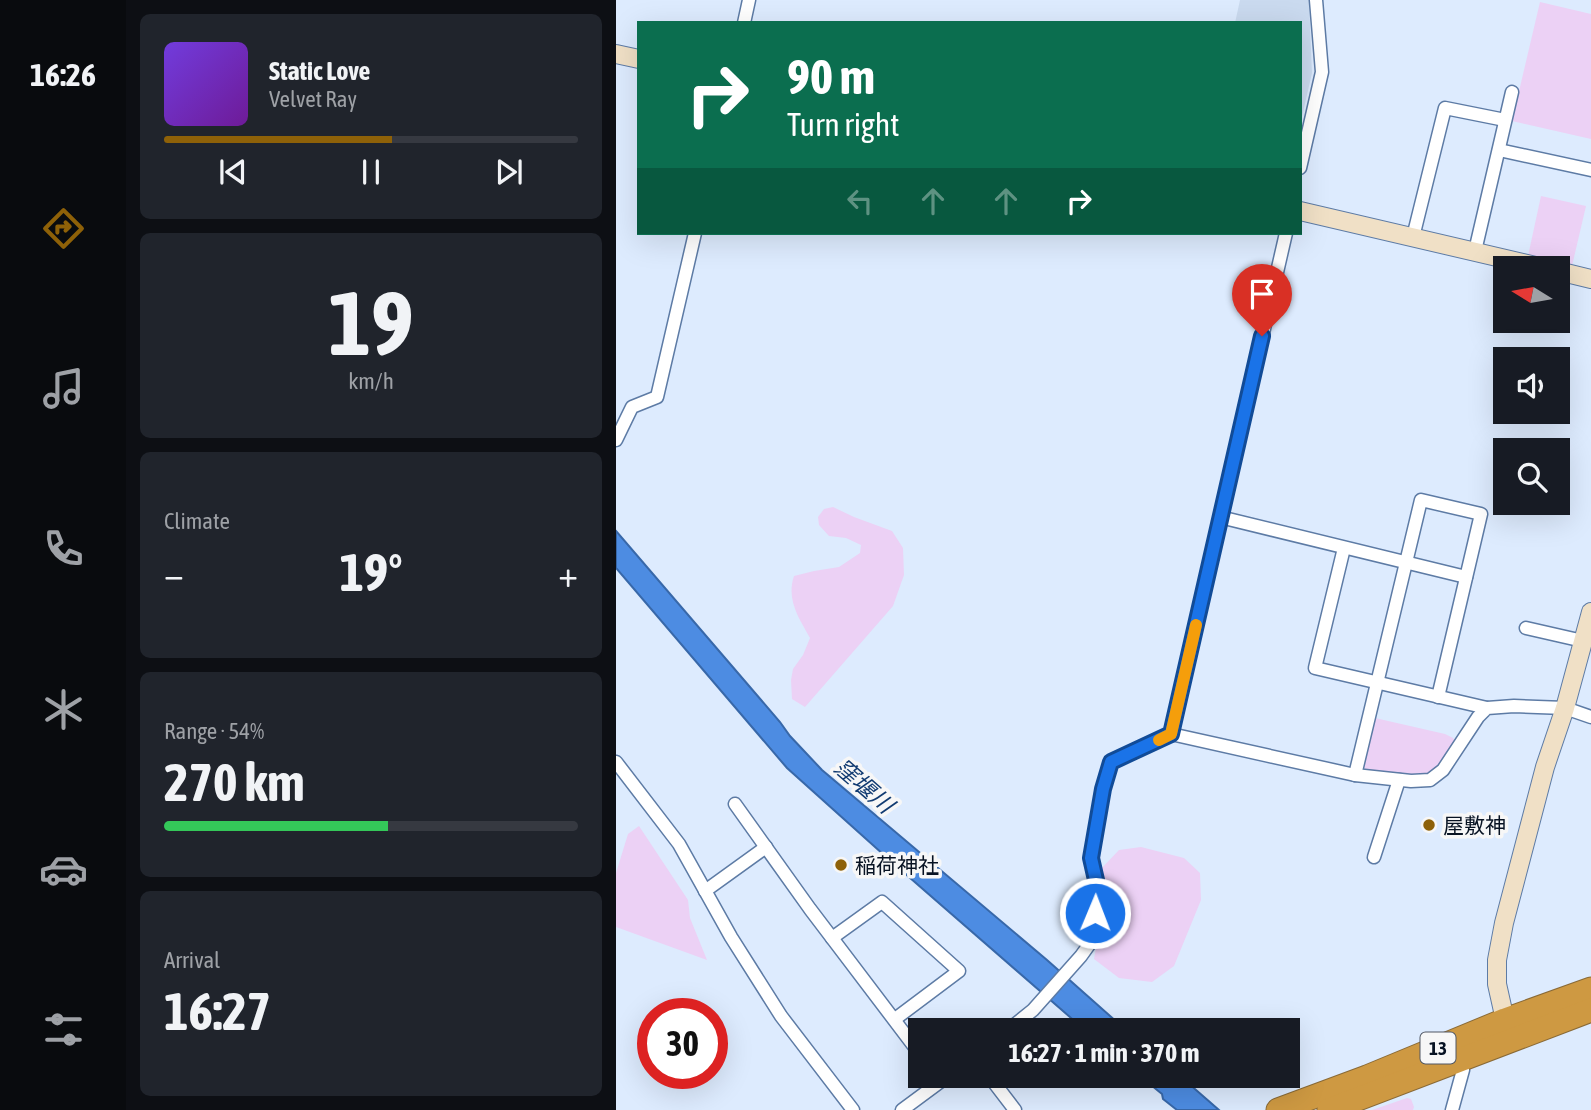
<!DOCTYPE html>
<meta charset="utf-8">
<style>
body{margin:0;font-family:"Asap Condensed","Noto Sans JP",sans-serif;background:#20242c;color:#f1f3f6;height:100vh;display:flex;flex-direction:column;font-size:26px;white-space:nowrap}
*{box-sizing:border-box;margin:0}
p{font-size:23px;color:#9ea1a6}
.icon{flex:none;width:38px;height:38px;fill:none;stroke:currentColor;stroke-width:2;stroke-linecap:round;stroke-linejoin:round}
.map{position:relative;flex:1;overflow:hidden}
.panel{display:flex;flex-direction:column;gap:14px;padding:14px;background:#0d0f14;width:490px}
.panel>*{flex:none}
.hud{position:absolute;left:21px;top:21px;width:665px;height:214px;border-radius:0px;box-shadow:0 7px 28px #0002;background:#0b6e4f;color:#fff;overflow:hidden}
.needle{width:46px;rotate:281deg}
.tools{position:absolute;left:877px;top:256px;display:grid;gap:14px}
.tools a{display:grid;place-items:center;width:77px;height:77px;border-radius:0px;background:#171b24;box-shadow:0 7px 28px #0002;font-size:35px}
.speed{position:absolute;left:21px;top:998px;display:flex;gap:14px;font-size:35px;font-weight:700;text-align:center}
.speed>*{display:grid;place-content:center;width:91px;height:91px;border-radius:50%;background:#171b24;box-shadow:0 7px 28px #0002;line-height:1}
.speed .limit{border:10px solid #d22;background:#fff;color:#111}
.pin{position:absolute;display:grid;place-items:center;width:60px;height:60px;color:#fff;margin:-72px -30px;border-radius:50% 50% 50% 0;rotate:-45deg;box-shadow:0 0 7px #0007}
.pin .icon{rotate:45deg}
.me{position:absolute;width:77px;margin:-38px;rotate:1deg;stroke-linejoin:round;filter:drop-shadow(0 0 5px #0008)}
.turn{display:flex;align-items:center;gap:24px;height:147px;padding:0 35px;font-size:32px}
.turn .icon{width:91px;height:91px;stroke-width:2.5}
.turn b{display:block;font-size:49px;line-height:60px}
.lanes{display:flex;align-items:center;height:66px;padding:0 35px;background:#0003;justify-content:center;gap:35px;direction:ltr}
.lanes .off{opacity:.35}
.big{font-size:52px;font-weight:700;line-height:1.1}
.panel .widget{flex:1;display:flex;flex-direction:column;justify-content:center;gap:10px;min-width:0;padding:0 24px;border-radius:10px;background:#20242c}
.panel .dial{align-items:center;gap:0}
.dial b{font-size:91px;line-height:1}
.song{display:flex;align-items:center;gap:21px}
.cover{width:84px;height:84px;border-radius:10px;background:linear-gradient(135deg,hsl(260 70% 55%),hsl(280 70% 35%))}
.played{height:7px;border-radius:4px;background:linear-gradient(90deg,#8e6108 55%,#363941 55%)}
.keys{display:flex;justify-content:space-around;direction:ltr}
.heat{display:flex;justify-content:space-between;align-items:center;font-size:38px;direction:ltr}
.charge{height:10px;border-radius:5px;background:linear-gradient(90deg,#34c759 54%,#363941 0)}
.trip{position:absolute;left:292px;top:1018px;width:392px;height:70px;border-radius:0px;background:#171b24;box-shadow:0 7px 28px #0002;font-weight:700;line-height:70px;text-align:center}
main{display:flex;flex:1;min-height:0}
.menu{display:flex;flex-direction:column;width:126px;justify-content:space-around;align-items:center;background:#090b0e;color:#9ea1a6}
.menu .icon{width:49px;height:49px}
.menu .on{color:#8e6108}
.menu b{font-size:32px;color:#f1f3f6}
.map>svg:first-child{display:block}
</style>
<main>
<nav class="menu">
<b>16:26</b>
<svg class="icon on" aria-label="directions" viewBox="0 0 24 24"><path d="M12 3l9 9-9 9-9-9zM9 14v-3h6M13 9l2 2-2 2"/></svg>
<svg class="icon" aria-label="music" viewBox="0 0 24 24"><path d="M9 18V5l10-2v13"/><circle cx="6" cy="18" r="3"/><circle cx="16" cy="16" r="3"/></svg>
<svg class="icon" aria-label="phone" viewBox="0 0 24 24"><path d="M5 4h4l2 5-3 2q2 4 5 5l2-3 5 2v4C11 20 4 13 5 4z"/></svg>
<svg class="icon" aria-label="climate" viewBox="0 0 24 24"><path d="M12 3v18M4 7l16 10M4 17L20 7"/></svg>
<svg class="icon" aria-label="car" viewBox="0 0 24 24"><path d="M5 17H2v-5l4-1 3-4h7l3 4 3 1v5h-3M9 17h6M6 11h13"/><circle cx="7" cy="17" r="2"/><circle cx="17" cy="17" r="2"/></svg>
<svg class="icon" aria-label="filters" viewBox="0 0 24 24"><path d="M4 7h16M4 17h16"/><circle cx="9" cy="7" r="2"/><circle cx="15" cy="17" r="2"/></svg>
</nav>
<section class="panel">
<div class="widget">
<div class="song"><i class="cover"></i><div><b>Static Love</b><p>Velvet Ray</p></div></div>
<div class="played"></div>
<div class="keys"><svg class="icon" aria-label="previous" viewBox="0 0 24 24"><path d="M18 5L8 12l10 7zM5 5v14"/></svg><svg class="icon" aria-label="pause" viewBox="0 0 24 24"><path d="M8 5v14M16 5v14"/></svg><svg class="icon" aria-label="next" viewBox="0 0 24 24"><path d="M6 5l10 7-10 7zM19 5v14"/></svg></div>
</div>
<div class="widget dial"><b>19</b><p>km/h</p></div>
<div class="widget"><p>Climate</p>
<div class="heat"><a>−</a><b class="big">19°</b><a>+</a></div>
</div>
<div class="widget"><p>Range · 54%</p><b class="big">270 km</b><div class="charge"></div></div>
<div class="widget"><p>Arrival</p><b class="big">16:27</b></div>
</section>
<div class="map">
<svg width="975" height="1110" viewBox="0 0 975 1110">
<rect width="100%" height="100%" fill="#ddebfe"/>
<polygon fill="#cadaef" points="624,0 693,0 696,73 685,121 684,23 619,23"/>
<g fill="#ecd1f5">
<polygon points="924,2 975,14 975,139 896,121"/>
<polygon points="925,196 970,206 956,266 912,256"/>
<path d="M217,507L238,517L276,531L287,548L288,575L277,606L189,707L176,699L175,680L177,669L187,655L194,638C183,618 170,600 178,576L198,571L223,567L244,553L245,545L230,538L213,536L203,525L202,517L208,509Z"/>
<polygon points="759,718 829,734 837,738 839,741 825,765 809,778 750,770 747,766"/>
<polygon points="23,826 72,900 74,918 91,960 0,927 0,873 12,834"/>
<path d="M525,847L568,858L584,873L585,900L558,966L536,982L503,978L478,959C484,930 486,899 485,869L503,850Z"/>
<polygon points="791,1098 795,1099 798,1107 797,1110 756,1110"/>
</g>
<g fill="#4d8ce2" stroke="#3868a9" stroke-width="2">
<polygon points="0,531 164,722 174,736 206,770 431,960 511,1031 470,1031 278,864 171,768 0,568"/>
<polygon points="524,1076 564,1076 603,1110 561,1110 547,1099 546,1094"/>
</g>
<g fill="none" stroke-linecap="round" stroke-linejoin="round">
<g stroke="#5d7ba5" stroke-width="15">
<g id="street">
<polyline points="128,23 133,0"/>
<polyline points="883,150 975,170"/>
<polyline points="684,168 706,72 700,0"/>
<polyline points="797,237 829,108 889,120"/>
<polyline points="859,251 896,92"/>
<polyline points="0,440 16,407 41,397 79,233"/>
<polyline points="604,517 850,577"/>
<polyline points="728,548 699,668 871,708"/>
<polyline points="910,628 967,641"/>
<polyline points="555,734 670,233"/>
<polyline points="0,762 63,844 115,937 165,1016 237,1110"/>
<polyline points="739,775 805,500 865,514 822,697"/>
<polyline points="119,804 194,909 304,1054"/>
<polyline points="758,857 783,780"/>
<polyline points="89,891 150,847"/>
<polyline points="216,938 266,902 343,971 279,1019"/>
<polyline points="391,1031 417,1010 465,956 475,942 478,931 480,880 475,858 487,789 495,762 555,734 739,775 795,781 814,780 827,770 862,717 871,708 898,706 949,708 975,717"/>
<polyline points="373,1076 399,1110"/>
<polyline points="286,1110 332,1076"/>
<polyline points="836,1110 847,1070"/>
</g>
</g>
<g stroke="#5d7ba5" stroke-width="20">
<g id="secondary">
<polyline points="0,54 23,59"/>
<polyline points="684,211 928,268"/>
<polyline points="942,271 975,279"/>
<polyline points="889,1020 881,984 881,960 888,923 929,767 949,708 975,612"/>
</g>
</g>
<g stroke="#896a37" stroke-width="25">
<g id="highway">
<polyline points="662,1110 751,1077 889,1020 975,989"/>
<polyline points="713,1110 975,1010"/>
</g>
</g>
<use href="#street" stroke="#fff" stroke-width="12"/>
<use href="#secondary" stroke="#f0e0c6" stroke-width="18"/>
<use href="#highway" stroke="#ce9942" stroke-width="23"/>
</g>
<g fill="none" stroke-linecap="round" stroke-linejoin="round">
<g stroke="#114b97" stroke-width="18">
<polyline id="route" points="479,913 480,880 475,858 487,789 495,762 555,734 646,336"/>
</g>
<use href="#route" stroke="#1a73e8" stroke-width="12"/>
<polyline stroke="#f59e0b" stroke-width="12" points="543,740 555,734 580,625"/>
</g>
<g fill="#8e6108" stroke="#f7f7f7" stroke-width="2.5">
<circle cx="813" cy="825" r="7"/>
<circle cx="225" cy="865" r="7"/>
</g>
<g text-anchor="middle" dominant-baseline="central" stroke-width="7" stroke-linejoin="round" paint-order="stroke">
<rect fill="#f7f7f7" stroke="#505763" stroke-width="2" x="804.5" y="1032.5" width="35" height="31" rx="5"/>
<g font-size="19" font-weight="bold" fill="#081323">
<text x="822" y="1048">13</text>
</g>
<g font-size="21" fill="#081323" stroke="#f7f7f7" text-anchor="start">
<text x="827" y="825">屋敷神</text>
<text x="239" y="865">稲荷神社</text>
</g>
<g font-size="23" font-style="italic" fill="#113b72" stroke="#f7f7f7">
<text transform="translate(248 786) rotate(41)">窪堰川</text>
</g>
</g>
</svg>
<div class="tools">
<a><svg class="needle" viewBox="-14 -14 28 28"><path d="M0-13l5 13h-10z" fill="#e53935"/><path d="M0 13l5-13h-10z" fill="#9ea1a6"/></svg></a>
<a><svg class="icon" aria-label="sound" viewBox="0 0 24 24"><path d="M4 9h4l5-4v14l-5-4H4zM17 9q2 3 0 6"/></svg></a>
<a><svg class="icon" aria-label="search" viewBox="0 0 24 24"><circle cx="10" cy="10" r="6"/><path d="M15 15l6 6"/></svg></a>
</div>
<div class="speed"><div class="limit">30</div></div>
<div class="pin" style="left:646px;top:336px;background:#d93025"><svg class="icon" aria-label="arrive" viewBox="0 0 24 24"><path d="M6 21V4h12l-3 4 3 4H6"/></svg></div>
<svg class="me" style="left:479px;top:913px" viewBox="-20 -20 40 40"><circle r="17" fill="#1a73e8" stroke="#fff" stroke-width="3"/><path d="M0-11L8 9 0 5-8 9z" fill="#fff"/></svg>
<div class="trip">16:27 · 1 min · 370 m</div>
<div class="hud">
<div class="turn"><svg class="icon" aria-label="right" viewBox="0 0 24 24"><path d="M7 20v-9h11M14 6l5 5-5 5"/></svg><div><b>90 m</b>Turn right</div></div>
<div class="lanes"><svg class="icon off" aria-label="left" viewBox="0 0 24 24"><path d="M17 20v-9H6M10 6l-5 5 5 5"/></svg><svg class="icon off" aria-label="ahead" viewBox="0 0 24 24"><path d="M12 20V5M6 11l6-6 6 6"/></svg><svg class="icon off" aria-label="ahead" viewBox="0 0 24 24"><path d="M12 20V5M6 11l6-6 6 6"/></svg><svg class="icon" aria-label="right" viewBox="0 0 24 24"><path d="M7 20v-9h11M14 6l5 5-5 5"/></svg></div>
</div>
</div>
</main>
